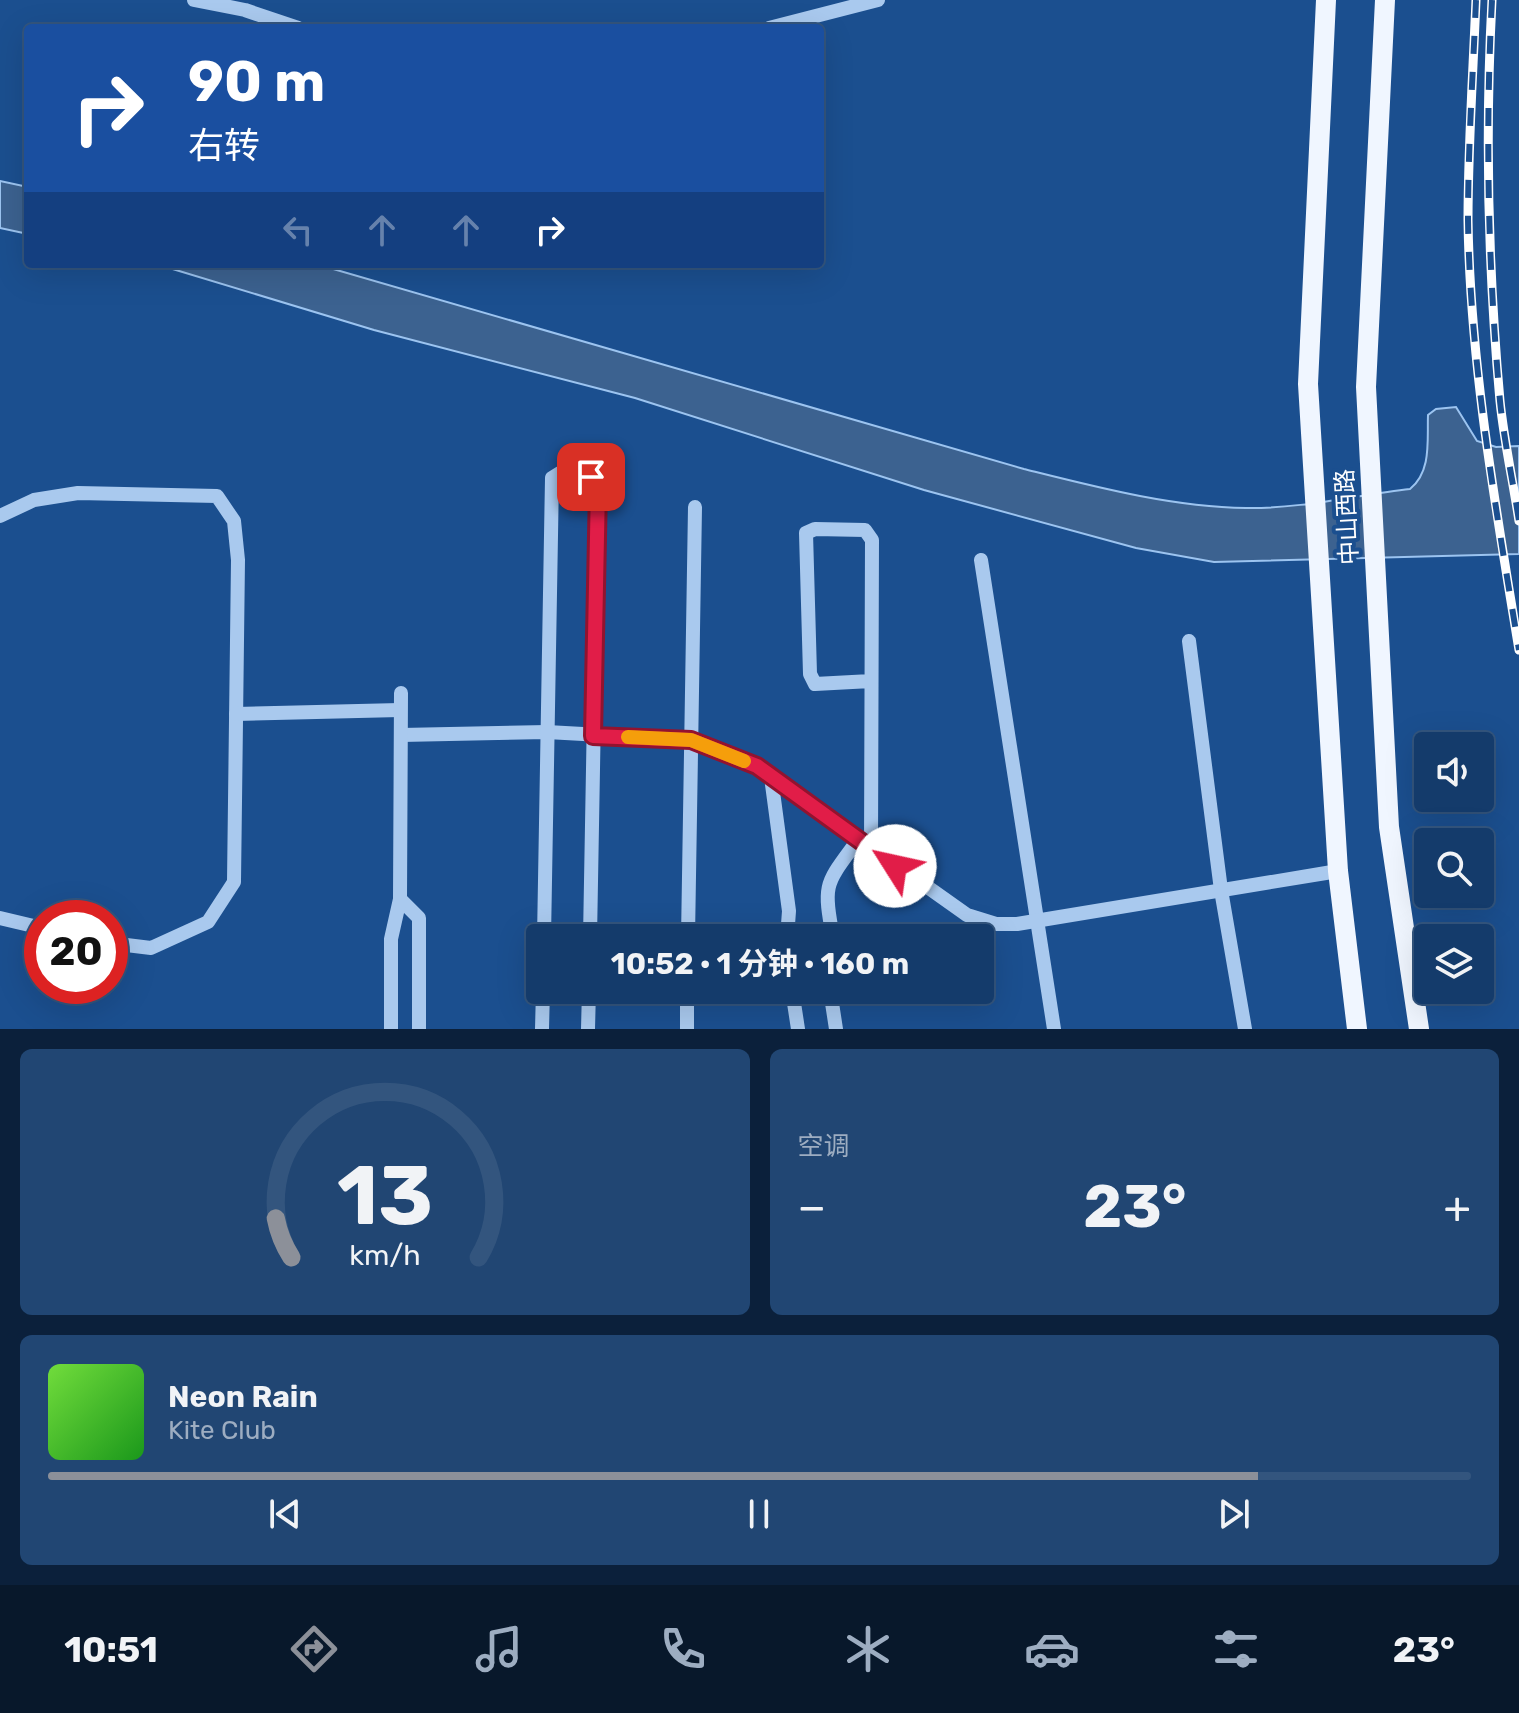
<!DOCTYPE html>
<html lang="zh">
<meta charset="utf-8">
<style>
body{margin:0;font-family:Rubik,"Noto Sans SC",sans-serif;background:#214673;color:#f1f3f6;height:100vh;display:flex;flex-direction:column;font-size:30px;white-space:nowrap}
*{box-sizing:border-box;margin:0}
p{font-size:26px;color:#9dadc1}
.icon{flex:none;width:44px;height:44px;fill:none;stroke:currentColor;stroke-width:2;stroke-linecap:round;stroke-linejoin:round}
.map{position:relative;height:1029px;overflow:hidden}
.side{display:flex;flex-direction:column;gap:20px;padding:20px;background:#0b203b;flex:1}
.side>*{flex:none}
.top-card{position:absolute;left:24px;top:24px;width:800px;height:244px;border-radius:8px;box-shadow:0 8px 32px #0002,0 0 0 2px #33557e;background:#1a4fa0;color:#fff;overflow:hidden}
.fabs{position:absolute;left:1414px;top:732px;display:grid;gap:16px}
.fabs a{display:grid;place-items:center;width:80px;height:80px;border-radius:8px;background:#143b6b;box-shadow:0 8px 32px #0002,0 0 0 2px #33557e;font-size:40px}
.speed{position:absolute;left:24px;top:900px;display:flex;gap:16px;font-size:40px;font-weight:700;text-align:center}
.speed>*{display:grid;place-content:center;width:104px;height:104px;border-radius:50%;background:#143b6b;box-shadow:0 8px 32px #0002,0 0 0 2px #33557e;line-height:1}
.speed .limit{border:12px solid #d22;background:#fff;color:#111}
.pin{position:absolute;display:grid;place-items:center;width:68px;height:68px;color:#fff;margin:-34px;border-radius:16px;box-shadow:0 4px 12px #0006}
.me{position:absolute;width:88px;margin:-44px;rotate:305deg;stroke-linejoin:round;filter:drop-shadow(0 0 6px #0008)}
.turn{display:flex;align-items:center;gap:28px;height:168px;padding:0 32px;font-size:36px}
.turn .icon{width:104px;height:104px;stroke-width:2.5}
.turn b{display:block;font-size:56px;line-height:68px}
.lanes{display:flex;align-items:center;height:76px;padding:0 32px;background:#0003;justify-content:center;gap:40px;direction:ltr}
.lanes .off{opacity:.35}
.big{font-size:60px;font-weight:700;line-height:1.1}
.side .widget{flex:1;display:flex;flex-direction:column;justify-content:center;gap:12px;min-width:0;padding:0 28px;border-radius:12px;background:#214673}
.side .dial{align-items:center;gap:0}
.dial svg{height:208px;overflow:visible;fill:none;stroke:#33557e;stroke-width:7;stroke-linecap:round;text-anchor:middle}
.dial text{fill:#f1f3f6;stroke:none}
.song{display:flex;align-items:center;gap:24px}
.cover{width:96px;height:96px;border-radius:12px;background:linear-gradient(135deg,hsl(100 70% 55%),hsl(120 70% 35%))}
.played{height:8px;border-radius:4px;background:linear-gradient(90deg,#8c9099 85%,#33557e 85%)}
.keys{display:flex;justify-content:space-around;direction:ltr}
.heat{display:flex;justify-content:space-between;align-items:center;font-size:44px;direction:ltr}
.side .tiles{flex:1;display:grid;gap:20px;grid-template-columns:1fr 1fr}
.widget:last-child{grid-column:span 2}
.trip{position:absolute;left:526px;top:924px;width:468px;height:80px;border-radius:8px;background:#143b6b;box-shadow:0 8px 32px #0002,0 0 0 2px #33557e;font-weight:700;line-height:80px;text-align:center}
.tabs{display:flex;height:128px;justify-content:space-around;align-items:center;background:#08182b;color:#9dadc1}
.tabs .icon{width:56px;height:56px}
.tabs .on{color:#8c9099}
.tabs b{font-size:36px;color:#f1f3f6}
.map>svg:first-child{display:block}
</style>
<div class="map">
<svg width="1519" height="1029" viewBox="0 0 1519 1029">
<rect width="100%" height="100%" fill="#1b4f8f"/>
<g fill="#3c6290" stroke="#9cc4f0" stroke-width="2">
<polygon points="0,181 28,187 28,234 0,228"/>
<path d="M156,264H316L1024,469C1096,487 1172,507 1246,508C1300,509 1357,495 1410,489C1432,471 1427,440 1428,415L1436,409L1456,407L1477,441L1496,447L1519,446V554L1214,562L1136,548L924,490L635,398L374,330Z"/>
</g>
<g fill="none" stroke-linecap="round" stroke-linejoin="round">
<g stroke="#a9c9ee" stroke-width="14">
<polyline points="194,0 245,10 298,28"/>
<polyline points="769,28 878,0"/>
<polyline points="0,516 34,500 78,493 217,496 234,521 238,560 234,882 208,922 151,948 110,943"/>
<polyline points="981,560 1054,1029"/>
<polyline points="1189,641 1221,890 1245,1029"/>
<polyline points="236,714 400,710"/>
<polyline points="401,735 547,732 691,740 757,766 967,915 996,924 1017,924 1338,871"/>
<polyline points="771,777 789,911 787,938"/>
<polyline points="871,849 872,540 865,530 815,529 806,533 810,674 815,684 871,681"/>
<polyline points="400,899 419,918 419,1029"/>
<polyline points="0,918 42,928"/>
<polyline points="544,938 552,478 560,473 591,477 598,487 590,938"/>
<polyline points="688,938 695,507"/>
<path d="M833,938C823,882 825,885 858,840"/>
<polyline points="792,990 798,1029"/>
<polyline points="830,990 836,1029"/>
<polyline points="391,1029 391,939 400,899 401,693"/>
<polyline points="542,1029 543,990"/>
<polyline points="588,1029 589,990"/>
<polyline points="687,1029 687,990"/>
</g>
<g stroke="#f0f6ff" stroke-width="20">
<polyline points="1326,0 1308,384 1338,871 1357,1029"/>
<polyline points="1385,0 1366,387 1389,827 1419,1029"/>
</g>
<g stroke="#fff" stroke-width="9">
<g id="rail">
<path d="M1476,0C1473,73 1468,147 1468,220C1470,364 1496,509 1519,650"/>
<path d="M1492,0C1485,133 1488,268 1500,401C1504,441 1513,481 1519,521"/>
</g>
</g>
<use href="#rail" stroke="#1b4f8f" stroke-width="6" stroke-dasharray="18" stroke-linecap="butt"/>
</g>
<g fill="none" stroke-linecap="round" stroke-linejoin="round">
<g stroke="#92132f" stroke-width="20">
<polyline id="route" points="591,477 598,487 593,736 691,740 757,766 895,866"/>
</g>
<use href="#route" stroke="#e11d48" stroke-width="14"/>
<polyline stroke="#f59e0b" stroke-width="14" points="628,737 691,740 744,761"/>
</g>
<g text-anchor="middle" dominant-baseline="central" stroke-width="8" stroke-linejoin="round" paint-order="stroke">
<g font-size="24" fill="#fff" stroke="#1b4f8f">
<text transform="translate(1347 517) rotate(-93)">中山西路</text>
</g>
</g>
</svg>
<div class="fabs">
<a><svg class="icon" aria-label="sound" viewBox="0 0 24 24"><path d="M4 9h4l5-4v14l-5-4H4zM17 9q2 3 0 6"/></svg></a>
<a><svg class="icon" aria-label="search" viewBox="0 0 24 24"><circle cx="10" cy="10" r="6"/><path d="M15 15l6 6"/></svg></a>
<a><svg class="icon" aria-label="layers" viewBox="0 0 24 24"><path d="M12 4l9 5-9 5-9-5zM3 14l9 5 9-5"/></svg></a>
</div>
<div class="speed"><div class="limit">20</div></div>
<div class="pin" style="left:591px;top:477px;background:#d93025"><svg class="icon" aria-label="arrive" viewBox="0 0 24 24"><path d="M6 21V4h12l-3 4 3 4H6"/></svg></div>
<svg class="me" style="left:895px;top:866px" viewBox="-20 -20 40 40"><circle r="19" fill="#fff"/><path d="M0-13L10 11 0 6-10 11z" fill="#e11d48"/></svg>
<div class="trip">10:52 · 1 分钟 · 160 m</div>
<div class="top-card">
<div class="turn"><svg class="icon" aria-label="right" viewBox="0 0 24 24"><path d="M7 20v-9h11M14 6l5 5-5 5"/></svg><div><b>90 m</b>右转</div></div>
<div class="lanes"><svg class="icon off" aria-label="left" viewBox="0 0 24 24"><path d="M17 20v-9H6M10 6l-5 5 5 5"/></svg><svg class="icon off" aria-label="ahead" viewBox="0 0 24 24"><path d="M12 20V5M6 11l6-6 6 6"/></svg><svg class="icon off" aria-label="ahead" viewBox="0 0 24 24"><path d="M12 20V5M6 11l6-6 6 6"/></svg><svg class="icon" aria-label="right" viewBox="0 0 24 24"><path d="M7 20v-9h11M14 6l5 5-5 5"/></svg></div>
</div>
</div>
<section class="side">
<div class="tiles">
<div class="widget dial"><svg viewBox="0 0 100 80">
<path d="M14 69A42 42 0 1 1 86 69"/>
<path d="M14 69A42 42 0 0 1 8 54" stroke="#8c9099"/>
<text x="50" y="56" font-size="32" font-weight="700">13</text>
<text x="50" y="72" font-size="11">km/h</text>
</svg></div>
<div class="widget"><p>空调</p>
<div class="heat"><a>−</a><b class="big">23°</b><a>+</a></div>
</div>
<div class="widget">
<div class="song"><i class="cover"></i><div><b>Neon Rain</b><p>Kite Club</p></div></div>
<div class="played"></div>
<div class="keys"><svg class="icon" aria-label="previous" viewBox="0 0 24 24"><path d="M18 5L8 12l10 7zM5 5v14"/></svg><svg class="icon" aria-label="pause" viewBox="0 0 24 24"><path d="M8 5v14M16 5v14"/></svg><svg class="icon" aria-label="next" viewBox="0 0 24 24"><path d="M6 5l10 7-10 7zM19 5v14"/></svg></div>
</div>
</div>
</section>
<nav class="tabs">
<b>10:51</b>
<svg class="icon on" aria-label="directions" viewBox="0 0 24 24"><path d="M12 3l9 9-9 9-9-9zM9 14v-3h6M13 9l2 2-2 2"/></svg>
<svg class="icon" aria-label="music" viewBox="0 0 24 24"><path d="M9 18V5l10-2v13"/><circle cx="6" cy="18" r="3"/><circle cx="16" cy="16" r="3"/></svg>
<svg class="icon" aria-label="phone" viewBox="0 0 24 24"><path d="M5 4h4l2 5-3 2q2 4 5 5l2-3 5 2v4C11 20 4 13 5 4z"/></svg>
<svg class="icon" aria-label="climate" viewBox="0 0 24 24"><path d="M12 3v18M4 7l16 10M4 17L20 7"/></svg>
<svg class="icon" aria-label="car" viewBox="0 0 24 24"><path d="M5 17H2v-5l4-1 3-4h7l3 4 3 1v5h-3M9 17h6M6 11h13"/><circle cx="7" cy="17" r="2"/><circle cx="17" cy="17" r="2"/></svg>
<svg class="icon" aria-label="filters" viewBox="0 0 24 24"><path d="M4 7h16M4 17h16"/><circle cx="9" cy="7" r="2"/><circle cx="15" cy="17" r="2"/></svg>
<b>23°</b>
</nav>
